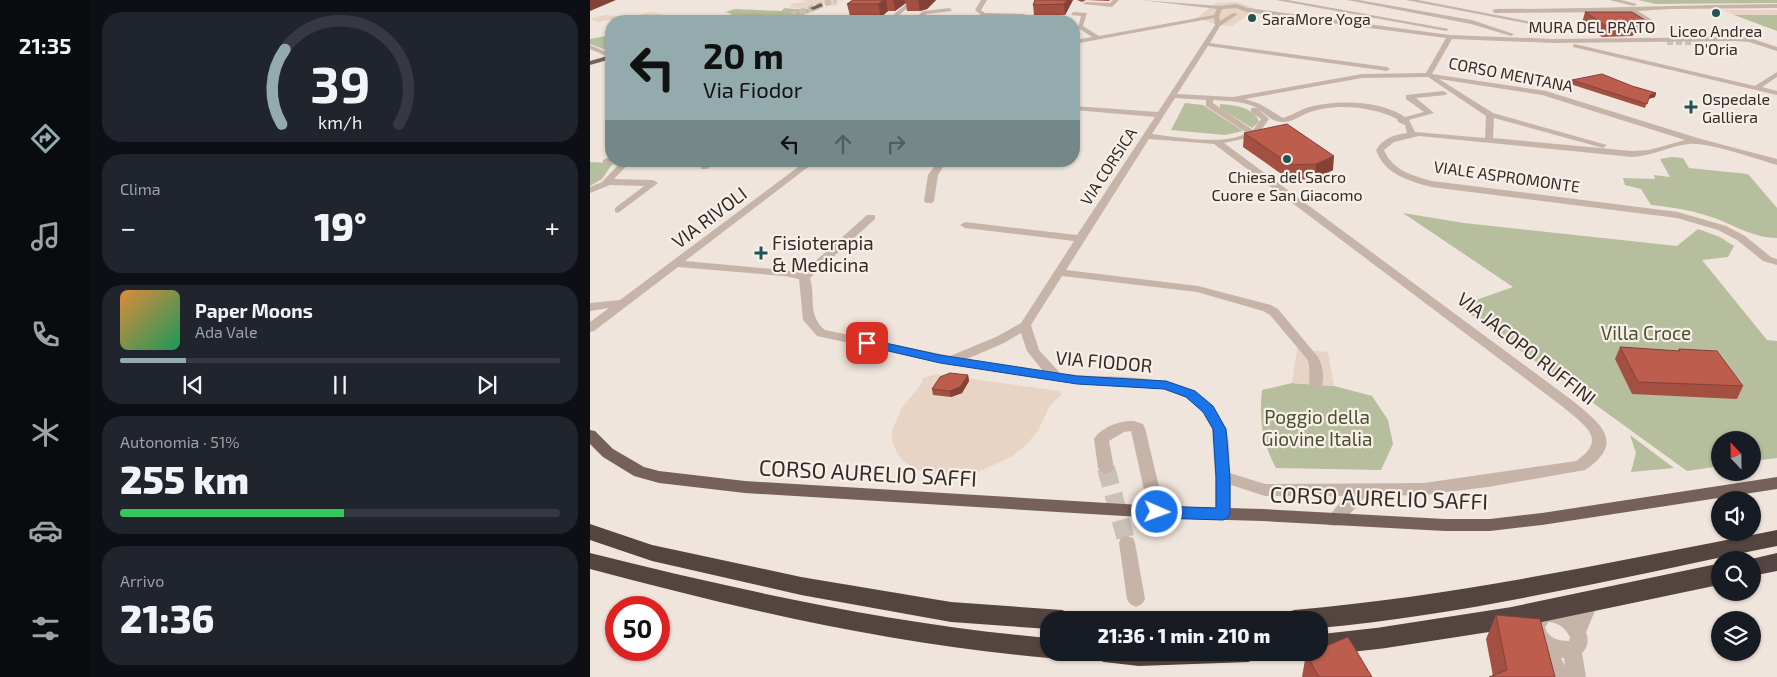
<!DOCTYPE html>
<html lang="it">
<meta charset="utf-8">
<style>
body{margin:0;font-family:"Exo 2",sans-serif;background:#20242c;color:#f1f3f6;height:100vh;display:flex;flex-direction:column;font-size:19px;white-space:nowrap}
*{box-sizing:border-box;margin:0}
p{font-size:16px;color:#9ea1a6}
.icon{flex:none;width:28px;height:28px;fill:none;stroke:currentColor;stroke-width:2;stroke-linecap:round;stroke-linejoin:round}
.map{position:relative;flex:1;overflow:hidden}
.drawer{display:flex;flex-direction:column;gap:12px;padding:12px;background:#0d0f14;width:500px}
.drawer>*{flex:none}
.hud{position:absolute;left:15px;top:15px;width:475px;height:152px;border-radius:20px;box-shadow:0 1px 4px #0004;background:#93abac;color:#111;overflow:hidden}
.needle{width:32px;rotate:338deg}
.controls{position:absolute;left:1121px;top:431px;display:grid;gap:10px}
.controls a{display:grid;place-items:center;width:50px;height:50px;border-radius:50%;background:#171b24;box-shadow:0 1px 4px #0004;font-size:25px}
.speed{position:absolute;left:15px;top:596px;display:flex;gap:10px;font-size:25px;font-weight:700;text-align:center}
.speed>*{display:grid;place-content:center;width:65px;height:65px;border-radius:50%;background:#171b24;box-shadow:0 1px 4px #0004;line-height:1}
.speed .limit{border:8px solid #d22;background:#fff;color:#111}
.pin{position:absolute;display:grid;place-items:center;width:42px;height:42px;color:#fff;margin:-21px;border-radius:10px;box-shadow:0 2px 8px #0006}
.me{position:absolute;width:55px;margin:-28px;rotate:92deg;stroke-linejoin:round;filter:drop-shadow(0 0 4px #0008)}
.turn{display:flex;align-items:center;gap:18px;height:105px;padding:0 15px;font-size:22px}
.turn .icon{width:65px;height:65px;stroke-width:2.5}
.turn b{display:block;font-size:35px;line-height:42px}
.lanes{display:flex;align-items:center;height:48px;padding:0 15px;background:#0003;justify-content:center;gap:25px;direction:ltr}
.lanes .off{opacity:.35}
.big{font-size:38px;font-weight:800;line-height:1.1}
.drawer .card{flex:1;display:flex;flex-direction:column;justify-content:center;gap:8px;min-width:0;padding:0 18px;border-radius:20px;background:#20242c}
.drawer .dial{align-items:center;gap:0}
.dial svg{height:130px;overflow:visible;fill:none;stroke:#363941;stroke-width:7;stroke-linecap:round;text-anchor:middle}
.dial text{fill:#f1f3f6;stroke:none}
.song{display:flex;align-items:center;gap:15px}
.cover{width:60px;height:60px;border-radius:8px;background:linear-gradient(135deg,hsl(30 70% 55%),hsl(150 70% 35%))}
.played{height:5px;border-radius:2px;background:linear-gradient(90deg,#93abac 15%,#363941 15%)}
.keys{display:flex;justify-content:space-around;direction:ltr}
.heat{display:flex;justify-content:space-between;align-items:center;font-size:28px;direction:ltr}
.charge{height:8px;border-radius:4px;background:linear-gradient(90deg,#34c759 51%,#363941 0)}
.trip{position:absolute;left:450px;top:611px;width:288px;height:50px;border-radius:20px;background:#171b24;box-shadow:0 1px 4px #0004;font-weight:800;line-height:50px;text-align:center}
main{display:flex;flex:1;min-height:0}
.tabs{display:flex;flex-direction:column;width:90px;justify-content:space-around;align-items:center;background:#090b0e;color:#9ea1a6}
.tabs .icon{width:35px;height:35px}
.tabs .active{color:#93abac}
.tabs b{font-size:22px;color:#f1f3f6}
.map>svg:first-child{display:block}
</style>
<main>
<nav class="tabs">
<b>21:35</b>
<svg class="icon active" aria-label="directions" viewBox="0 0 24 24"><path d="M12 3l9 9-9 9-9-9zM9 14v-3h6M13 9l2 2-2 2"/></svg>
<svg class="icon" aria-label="music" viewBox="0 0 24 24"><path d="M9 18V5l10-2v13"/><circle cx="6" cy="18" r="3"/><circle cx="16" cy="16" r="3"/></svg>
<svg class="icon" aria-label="phone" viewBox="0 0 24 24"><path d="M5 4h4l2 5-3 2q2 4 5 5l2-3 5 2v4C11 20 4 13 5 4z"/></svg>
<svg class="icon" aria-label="climate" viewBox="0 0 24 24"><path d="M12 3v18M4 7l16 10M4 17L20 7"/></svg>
<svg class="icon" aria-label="car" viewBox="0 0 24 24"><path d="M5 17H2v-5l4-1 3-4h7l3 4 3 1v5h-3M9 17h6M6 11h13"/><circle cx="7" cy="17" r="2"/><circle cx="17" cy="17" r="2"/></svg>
<svg class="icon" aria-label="filters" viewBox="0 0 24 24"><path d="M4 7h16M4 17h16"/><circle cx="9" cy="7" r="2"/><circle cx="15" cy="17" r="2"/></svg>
</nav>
<section class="drawer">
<div class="card dial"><svg viewBox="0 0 100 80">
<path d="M14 69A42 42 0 1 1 86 69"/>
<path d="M14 69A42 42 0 0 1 16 23" stroke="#93abac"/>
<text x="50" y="56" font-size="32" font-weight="700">39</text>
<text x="50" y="72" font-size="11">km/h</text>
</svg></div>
<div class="card"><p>Clima</p>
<div class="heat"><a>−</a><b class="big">19°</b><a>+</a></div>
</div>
<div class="card">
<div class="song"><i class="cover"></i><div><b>Paper Moons</b><p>Ada Vale</p></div></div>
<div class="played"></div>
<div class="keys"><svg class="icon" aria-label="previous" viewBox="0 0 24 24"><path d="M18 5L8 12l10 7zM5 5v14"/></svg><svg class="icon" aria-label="pause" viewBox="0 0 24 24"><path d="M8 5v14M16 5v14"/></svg><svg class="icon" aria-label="next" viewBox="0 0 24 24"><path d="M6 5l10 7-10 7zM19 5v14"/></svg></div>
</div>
<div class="card"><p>Autonomia · 51%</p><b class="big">255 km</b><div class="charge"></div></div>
<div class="card"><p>Arrivo</p><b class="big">21:36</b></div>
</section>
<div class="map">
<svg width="1187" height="677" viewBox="0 0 1187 677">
<rect width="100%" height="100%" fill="#f0e5dc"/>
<g fill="#b6be9d">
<polygon points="1048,0 1187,0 1187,3 1066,4"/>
<path d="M195,8C208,10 218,8 230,9L215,14L204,21H85L116,15L122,19L142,14L135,12L145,9L191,11Z"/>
<polygon points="1144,15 1187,15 1187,31"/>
<polygon points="21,35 21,52 0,44 0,39"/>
<polygon points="595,103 613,105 653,131 635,135 581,130"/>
<path d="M630,104C644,105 664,107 669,122L662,128L630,108Z"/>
<path d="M1081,157L1093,158L1099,168L1158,174L1187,208V238C1165,238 1147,227 1127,219C1106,211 1083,207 1061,205L1051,189L1035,185L1033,178L1065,179L1064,175L1080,177L1070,159Z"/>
<polygon points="0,162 23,163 12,179 0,186"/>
<polygon points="813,213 874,223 1087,246 1108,229 1130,237 1144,246 1138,257 1112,260 1177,340 1187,341 1187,458 1163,461 1162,440 1130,440 1130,466 1097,471 869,306 923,287"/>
<path d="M702,383L744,386L782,396L798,420L803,444L791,470L686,468C672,442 669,420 672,390Z"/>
<polygon points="1040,435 1084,468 1041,472 1046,453"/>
</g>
<g fill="#e7d4c4">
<polygon points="214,0 255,0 247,1 246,3 250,3 245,6 226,4 213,9 198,7 204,3 219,2 212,1"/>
<polygon points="647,2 667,9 642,26 628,25 607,18 626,3"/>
<polygon points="1133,10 1187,10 1187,15 1144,15"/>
<polygon points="62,12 75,15 49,21 18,20 8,22 0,19 15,15 38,17"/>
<polygon points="707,349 738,352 744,386 702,383"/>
<polygon points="346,374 469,391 472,394 460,405 448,431 435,446 421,457 388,472 364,475 341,474 326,469 314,462 307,453 302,441 302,430 312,408 331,384 333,378"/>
</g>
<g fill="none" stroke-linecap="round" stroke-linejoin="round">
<polyline stroke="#cbc0b8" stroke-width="6" stroke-dasharray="6 3" stroke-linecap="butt" points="1077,42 1113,42"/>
<polyline stroke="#cbc0b8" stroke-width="18" stroke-dasharray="18 9" stroke-linecap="butt" points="516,468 537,543"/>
<polyline stroke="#cbc0b8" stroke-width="6" stroke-dasharray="6 3" stroke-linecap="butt" points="184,21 246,0"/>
<g fill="#c7b4a9" fill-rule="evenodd">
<polygon points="321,0 327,0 302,21 296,21"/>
<polygon points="391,0 397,0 391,10 395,13 434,14 437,16 434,18 392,16 385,10"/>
<polygon points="523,0 529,0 522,7 493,4 496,2 520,3"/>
<path d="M550,0L630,6L646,4L658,8L860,35L963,39L1145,37L1160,38L1187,47V51L1159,42L1145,41L963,43L862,39L842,74L956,91L1111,139L1187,159V165C1166,159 1118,142 1099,144C1080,146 1062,156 1042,157L829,136L804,142L794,150C802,170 823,176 842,181L1088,212L1136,226L1155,236L1181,257L1187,259V265L1173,261L1147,240L1128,230L1087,218L841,187C819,181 794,174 786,150C793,138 804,135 817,133L815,125L808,122L807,119C783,107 747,103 720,112C711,115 702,123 691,122C680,121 674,112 665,107C652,101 638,101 623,100V103L663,130L671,119L661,112V108H667L679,119L667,136L634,143L983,401C1011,424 1036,442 995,470L898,487L834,495L776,496L750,525L744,526L738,525L736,520L755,496H675L641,485V514L639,518L633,520L627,518L625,514V477L622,429L613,412L595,397L574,389L487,384L350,363L227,336L213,320L209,279L194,276L88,267L4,331L0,332V322L19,308L0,311V303L30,300L216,161H226L95,261L194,270L212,273L277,215H285V219L220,278C226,298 217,315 235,330L360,356L406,337L431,323L484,241L375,228L370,225L375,222L487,235L565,117L484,110V106L568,112L625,25L624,18L484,44V40L502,37L488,28L491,16L481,15L483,12L497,13L493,26L509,36L624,15L627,9ZM646,8L657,12L856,38L836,73L772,74L643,97L587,94L618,46L797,71L800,69L797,67L620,43L630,26L648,14L643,13L630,21L629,16L632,9ZM838,77L896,116L895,138L825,132L819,120L844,113L826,98L856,95L857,93L853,91L816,95V99L834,112L815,117C789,100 747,100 719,107C710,110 702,115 693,118L670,104L655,99L772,78ZM849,79L952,95L1095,140L1059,150L1042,151L903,138L904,118L1013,148L1017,145L903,113ZM585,98L616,100V106L657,133C633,146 588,137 562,134ZM559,139L624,144L973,407C994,425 1019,439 986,461L834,483L675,484L640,473C639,459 641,440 635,427C607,364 526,382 470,373L449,350L441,325L472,276L607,292L673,311L680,315L717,359C722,368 717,379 721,388H731C735,379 733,366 728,357L688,309L681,305L608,286L476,270ZM431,333L437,351L453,371L377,359L414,343Z"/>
<polygon points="686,0 698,0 859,29 856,31"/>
<polygon points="757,0 769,0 882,20 924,34 921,36 881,24"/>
<polygon points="816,0 828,0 953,24 950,26"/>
<polygon points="1019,0 1031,0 1047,4 1044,6"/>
<path d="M1187,4V8L1080,9L1048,11L1064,21L1062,24H1046L1038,20L1040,17L1047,20H1055L1041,12L905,13L902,11L905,9C1000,9 1092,5 1187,4Z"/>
<polygon points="360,8 362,11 337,14 328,21 322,21 333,11"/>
<polygon points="985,44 1165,86 1187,72 1187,77 1172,87 1187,91 1187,95 983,47 983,45"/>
<polygon points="0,45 21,54 21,58 0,49"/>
<polygon points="21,156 21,161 23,161 16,165 13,164 13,160"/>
<polygon points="32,161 41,161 24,179 63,180 68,183 28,213 25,212 25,208 54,186 20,185 0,193 0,187 12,182"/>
<polygon points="117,161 127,161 117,169 111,169 111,165"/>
<polygon points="348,161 357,161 348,175 344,201 342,203 336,203 334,201 338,175"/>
<path d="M544,421L553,424L555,428L575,512L573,516L567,518L561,516L559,512L541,431L534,432L519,441L524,468L521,472L516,474L511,472L508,468L504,439C511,427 531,420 544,421Z"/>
<polygon points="537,536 543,538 545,543 555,599 552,604 546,607 540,604 537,599 529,543 531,538"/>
<path d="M999,596L1005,598L1008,604L996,632C999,639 998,648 992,653L996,677H960L938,634L936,627L941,613C958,605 968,604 985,615L993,598ZM959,622C969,623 975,628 980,637L979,641C968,641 958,638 955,627ZM971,658H974L975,666Z"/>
</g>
<g fill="#76615a" fill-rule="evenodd">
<polygon points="231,3 233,6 223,10 220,8"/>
<polygon points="21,55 21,59 0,65 0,61"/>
<polygon points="0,430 5,431 23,449 54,467 69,471 155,481 567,506 673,509 855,519 900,519 952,513 1187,477 1187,489 952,525 900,531 855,531 673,521 567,518 155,493 69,483 44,476 13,457 0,444"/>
</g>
<g fill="#554540" fill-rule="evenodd">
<polygon points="0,524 62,545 211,577 361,602 472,610 480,613 483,620 459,620 459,629 361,622 211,595 62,561 0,540"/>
<path d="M1187,530V546C1036,576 883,614 729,628V620H693L696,613L704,610C867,596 1027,561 1187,530Z"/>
<path d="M0,553C153,591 301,624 459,638V652H468L467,655L459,658C300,644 154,610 0,569Z"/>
<polygon points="1187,553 1187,571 1162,576 1162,560 1157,560"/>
<polygon points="503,652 669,652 666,659 658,662 549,666 514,662 506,659"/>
</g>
<polyline stroke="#554540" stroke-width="21" points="729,645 791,638 920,618 1130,574"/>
</g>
<g fill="#a35042">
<polygon points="263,0 346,0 337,9 330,11 317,11 316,3 305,11 298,11 291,17 260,16 257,4"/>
<polygon points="445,0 483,0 475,15 444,15 443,5"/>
<polygon points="487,0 520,0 519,1 496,0 492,2"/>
<polygon points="995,12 1042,12 1052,31 1041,36 1012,37 992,23"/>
<polygon points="982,80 1042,86 1066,93 1065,97 1058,99 1055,108 980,84"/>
<polygon points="654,133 743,170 725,179 700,180 653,147"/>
<polygon points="1030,347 1088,351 1089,349 1153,386 1147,399 1042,394 1025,359"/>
<polygon points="378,375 379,381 372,393 361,397 343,395 342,389"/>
<polygon points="906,615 965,677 903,676 896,639"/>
<polygon points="716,654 782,677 712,677"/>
</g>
<g fill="#844136">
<polygon points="0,0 26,0 0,11"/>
<polygon points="294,0 296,0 298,11 291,17 288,4"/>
<polygon points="303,0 315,0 316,3 305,11"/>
<polygon points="328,0 346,0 337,9 330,11"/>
<polygon points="477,0 483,0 475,15 474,4"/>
<polygon points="1055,20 1052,31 1041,36 1044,25"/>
<polygon points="1066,93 1065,97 1058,99 1060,95"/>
<polygon points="744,156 743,170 725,179 726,164"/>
<polygon points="378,375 379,381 372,393 361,397 360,391"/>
</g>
<g fill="#bd5d4d" stroke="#844136">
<polygon points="263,0 294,0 288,4 257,4"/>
<polygon points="445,0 477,0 474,4 443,5"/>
<polygon points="995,12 1042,12 1055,20 1044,25 1016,26"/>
<polygon points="1012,74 1042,86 1066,93 1060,95 1057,104 982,80"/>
<polygon points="697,124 744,156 726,164 701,165 654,133"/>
<polygon points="1030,347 1090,351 1089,349 1127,351 1153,386 1048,382"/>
<polygon points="360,373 378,375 370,387 360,391 342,389 350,377"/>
<polygon points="906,615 950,619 965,677 899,677 917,670"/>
<polygon points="758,637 782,677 729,677 716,654 719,652 729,652 729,649"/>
</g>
<polygon fill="#1a73e8" stroke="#114b97" points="277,339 350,355 487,376 576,381 605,391 623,406 636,429 640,477 640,514 638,518 633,520 567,518 562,516 560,512 562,508 567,506 626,508 626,477 623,429 613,412 596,397 574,389 487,384 350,363 273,345 271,343"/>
<g fill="#215452" stroke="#f8efe8" stroke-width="2">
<circle cx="1126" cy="13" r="5"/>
<circle cx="662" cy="18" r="5"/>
<path d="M1098.5 99.5h5v5h5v5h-5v5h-5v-5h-5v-5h5z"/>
<circle cx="697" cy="159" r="5"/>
<path d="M168.5 245.5h5v5h5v5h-5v5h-5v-5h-5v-5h5z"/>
</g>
<g text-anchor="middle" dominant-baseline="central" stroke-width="4.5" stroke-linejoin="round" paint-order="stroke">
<g font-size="16" fill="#352b28" stroke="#f8efe8" text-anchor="start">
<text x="672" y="18">SaraMore Yoga</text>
<text x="1126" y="30" text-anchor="middle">Liceo Andrea<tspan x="1126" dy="18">D'Oria</tspan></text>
<text x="1112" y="98">Ospedale<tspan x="1112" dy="18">Galliera</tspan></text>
<text x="697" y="176" text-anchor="middle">Chiesa del Sacro<tspan x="697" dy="18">Cuore e San Giacomo</tspan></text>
</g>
<g font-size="16" fill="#352b28" stroke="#f8efe8">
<text x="1002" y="26">MURA DEL PRATO</text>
<text transform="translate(921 74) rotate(11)">CORSO MENTANA</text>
<text transform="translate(518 166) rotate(-57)">VIA CORSICA</text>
<text transform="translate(917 176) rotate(8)">VIALE ASPROMONTE</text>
</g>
<g font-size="19" fill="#352b28" stroke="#f8efe8">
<text transform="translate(119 217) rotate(-37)">VIA RIVOLI</text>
<text transform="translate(937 348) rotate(38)">VIA JACOPO RUFFINI</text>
<text transform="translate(514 361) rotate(5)">VIA FIODOR</text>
</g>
<g font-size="19" fill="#352b28" stroke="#f8efe8" text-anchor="start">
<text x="182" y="242">Fisioterapia<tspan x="182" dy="22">&amp; Medicina</tspan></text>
</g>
<g font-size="19" fill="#48522e" stroke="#f8efe8">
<text x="1056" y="332">Villa Croce</text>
<text x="727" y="416">Poggio della<tspan x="727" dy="22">Giovine Italia</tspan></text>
</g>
<g font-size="22" fill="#352b28" stroke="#f8efe8">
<text transform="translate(278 472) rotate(3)">CORSO AURELIO SAFFI</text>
<text transform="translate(789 497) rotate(2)">CORSO AURELIO SAFFI</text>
</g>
</g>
</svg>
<div class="controls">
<a><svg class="needle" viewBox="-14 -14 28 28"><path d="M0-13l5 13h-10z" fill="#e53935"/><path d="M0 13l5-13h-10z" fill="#9ea1a6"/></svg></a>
<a><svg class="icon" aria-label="sound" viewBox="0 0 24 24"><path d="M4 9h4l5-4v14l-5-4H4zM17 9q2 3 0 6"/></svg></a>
<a><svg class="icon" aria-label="search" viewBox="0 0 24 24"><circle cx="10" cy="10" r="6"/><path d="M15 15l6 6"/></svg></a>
<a><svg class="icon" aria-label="layers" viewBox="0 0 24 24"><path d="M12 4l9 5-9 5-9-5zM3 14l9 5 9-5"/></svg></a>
</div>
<div class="speed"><div class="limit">50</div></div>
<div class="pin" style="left:277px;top:343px;background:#d93025"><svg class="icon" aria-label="arrive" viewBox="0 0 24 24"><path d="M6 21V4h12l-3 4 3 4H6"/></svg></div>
<svg class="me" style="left:567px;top:512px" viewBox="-20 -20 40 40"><circle r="17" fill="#1a73e8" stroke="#fff" stroke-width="3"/><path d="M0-11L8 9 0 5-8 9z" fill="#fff"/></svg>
<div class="trip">21:36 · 1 min · 210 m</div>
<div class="hud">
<div class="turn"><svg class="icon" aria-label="left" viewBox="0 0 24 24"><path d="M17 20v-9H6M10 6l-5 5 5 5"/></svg><div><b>20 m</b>Via Fiodor</div></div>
<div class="lanes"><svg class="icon" aria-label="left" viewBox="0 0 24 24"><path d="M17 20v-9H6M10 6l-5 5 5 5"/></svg><svg class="icon off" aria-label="ahead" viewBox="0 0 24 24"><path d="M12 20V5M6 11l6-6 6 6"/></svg><svg class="icon off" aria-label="right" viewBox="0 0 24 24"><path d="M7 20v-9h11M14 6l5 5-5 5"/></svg></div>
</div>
</div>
</main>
